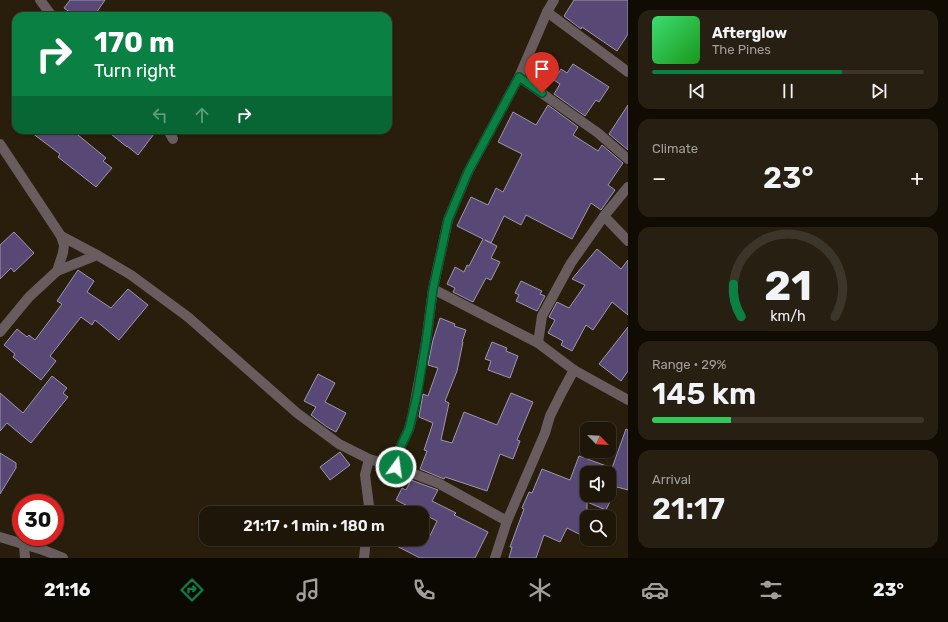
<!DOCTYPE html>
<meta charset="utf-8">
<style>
body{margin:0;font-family:Rubik,sans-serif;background:#261f12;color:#f1f3f6;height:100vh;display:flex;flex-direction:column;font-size:15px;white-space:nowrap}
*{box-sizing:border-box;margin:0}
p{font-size:13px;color:#a19f9c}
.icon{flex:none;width:22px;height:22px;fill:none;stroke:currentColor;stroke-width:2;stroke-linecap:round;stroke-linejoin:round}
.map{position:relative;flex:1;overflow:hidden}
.side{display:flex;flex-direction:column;gap:10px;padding:10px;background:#100c04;width:320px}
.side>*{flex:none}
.banner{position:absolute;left:12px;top:12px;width:380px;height:122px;border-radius:12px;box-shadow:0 1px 3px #0004,0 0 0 1px #3c3529;background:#0b8043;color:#fff;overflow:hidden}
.needle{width:26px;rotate:115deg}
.buttons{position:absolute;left:580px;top:422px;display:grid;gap:8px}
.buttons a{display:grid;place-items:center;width:36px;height:36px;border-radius:8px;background:#1e1608;box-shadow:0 1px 3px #0004,0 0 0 1px #3c3529;font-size:20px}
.speed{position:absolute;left:12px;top:494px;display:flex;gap:8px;font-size:20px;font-weight:700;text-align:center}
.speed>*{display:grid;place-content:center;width:52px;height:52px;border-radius:50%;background:#1e1608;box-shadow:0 1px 3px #0004,0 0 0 1px #3c3529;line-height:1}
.speed .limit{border:6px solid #d22;background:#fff;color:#111}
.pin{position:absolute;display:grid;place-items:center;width:34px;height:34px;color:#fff;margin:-41px -17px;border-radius:50% 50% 50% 0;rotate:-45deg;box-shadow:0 0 4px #0007}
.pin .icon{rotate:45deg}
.me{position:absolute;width:44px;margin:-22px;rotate:14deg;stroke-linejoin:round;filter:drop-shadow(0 0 3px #0008)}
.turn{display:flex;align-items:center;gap:14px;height:84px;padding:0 16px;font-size:18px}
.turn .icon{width:52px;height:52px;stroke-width:2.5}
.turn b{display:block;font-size:28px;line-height:34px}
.lanes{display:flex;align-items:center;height:38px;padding:0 16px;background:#0003;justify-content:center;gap:20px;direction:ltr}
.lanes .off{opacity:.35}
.big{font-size:30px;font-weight:600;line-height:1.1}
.side .tile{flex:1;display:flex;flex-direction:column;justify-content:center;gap:6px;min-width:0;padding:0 14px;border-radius:12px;background:#261f12}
.side .dial{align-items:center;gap:0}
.dial svg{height:104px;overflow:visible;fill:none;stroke:#3c3529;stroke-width:7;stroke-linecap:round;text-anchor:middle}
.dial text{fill:#f1f3f6;stroke:none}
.song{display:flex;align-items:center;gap:12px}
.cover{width:48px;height:48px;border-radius:6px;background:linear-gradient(135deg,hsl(140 70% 55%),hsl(120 70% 35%))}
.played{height:4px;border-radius:2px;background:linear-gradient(90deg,#0b8043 70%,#3c3529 70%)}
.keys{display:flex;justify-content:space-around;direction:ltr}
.heat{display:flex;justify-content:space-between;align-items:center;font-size:22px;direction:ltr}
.charge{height:6px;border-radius:3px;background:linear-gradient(90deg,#34c759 29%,#3c3529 0)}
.trip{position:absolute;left:199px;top:506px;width:230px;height:40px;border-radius:12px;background:#1e1608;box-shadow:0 1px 3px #0004,0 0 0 1px #3c3529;font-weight:600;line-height:40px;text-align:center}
.tab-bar{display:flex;height:64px;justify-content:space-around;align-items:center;background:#0c0903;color:#a19f9c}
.tab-bar .icon{width:28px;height:28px}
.tab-bar .on{color:#0b8043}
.tab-bar b{font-size:18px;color:#f1f3f6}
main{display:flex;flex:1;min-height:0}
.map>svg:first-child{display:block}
</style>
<main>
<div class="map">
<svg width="628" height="558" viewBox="0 0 628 558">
<rect width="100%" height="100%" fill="#281e0b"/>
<g fill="#584875" stroke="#9d96ad" fill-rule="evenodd">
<polygon points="70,0 105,0 94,16 75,16 64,8"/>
<polygon points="574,0 628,0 628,34 617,51 582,27 581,29 564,16"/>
<polygon points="573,64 609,87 599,102 596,100 585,116 554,94 560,84 554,80 561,69 567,73"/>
<polygon points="548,105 578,127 573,135 598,151 602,145 623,163 608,185 615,190 601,210 591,203 572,239 526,215 521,225 504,216 491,243 485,240 497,246 491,258 500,262 491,280 486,278 473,302 453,292 455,288 447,284 455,267 464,272 467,265 469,266 483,239 457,226 471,197 488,205 496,188 503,192 522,154 498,142 513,112 536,125"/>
<polygon points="628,105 628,150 609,134"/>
<polygon points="28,130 72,130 106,158 103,161 112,168 96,187 58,157 60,154"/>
<polygon points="106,130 157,130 138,155 127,146 127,147"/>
<polygon points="14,232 34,253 14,272 11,268 0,279 0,245"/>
<polygon points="597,249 621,269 628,260 628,315 612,302 593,330 586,325 572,351 561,345 563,341 548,333 555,320 549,317 557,302 569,308 585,285 572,279"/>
<polygon points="78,270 94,281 87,292 111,308 128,289 148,305 119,340 95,320 92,325 81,317 50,356 56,361 41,380 13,357 15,354 4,345 17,329 27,337 29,335 35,340 62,304 57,301"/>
<polygon points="521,281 542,291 540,294 545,296 537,311 516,301 519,295 515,293"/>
<polygon points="440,318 455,324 454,326 466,330 462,342 463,342 457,371 445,401 449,403 441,440 452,443 464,412 497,425 511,393 533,402 517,440 520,441 513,459 500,454 487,491 445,477 444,479 420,469 427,451 424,450 433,423 419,417 423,394 428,396 438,368 428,365 433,340"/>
<polygon points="628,327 628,371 621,381 599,364"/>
<polygon points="492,342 507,348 506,351 518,356 510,378 488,370 491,361 485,359"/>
<polygon points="318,374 335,383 325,402 346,413 336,432 327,427 311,415 316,407 304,401"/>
<polygon points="52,376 67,388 63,393 68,397 31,443 7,423 0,431 0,393 23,413"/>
<path d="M626,429L628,430V490L617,487L606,510L587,502V538L567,528L560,542L544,535L536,558H509L512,547H510L524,509L522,508L529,492L532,493L542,469L570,480L579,456L612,468ZM587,473H609V495H587Z"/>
<polygon points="340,452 350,465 330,480 320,467"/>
<polygon points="0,453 16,463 16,468 0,494"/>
<polygon points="411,480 438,490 432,501 456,513 454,515 488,532 475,558 420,558 383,539 420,539 427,542 437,521 396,500 402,488 406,490"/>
</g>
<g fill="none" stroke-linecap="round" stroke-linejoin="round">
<g stroke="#685c5e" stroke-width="10">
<polyline points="40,0 52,16"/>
<polyline points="547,12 628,72"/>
<polyline points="519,77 598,133 628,159"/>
<polyline points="168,130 173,139"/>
<polyline points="0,144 61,236 64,245 63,253 57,271 29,297 0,332"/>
<polyline points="604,216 628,241"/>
<polyline points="61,236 97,255 131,275 188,317 297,413 339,444 369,459 396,467 438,483 507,521"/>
<polyline points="57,271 97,255"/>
<polyline points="433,289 538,343 574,370 628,400"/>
<polyline points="538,343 542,316 571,263 604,216 628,187"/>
<polyline points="396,467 400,448 409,429 413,413 426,342 433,289 448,220 468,172 519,77 547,12 554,0"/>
<polyline points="368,513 369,506 365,475 369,459"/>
<polyline points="0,537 43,550 63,558"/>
<polyline points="24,545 25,558"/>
<polyline points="364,558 366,539"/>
<polyline points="495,558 507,521 545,433 550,416 562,392 574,370"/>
</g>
</g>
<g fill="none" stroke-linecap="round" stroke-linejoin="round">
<g stroke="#07532c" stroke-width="10">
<polyline id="route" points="396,467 400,448 409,429 417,395 426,342 433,289 448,220 468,172 519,77 542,93"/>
</g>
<use href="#route" stroke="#0b8043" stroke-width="7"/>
</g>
</svg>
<div class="buttons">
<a><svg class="needle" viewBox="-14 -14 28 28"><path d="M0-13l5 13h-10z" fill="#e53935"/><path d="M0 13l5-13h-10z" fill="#a19f9c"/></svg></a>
<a><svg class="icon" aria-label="sound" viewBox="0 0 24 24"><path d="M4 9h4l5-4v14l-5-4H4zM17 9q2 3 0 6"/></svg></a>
<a><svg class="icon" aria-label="search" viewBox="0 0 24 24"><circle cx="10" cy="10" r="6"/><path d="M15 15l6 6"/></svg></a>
</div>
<div class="speed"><div class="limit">30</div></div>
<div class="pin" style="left:542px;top:93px;background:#d93025"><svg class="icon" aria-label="arrive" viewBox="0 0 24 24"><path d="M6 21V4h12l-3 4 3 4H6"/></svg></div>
<svg class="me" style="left:396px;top:467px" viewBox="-20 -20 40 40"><circle r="17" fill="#0b8043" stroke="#fff" stroke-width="3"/><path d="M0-11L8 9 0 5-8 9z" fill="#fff"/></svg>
<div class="trip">21:17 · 1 min · 180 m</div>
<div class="banner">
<div class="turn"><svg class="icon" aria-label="right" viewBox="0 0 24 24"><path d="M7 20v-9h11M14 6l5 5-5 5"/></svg><div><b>170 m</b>Turn right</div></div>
<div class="lanes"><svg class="icon off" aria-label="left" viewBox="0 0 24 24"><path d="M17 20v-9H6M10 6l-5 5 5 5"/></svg><svg class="icon off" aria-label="ahead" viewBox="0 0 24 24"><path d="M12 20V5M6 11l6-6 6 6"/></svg><svg class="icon" aria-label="right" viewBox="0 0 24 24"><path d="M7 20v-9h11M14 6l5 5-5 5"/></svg></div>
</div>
</div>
<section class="side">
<div class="tile">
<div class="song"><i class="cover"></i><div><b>Afterglow</b><p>The Pines</p></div></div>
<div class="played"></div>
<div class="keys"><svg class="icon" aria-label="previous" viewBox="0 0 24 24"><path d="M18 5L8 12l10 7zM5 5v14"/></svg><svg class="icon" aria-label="pause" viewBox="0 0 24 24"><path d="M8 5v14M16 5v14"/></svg><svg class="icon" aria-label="next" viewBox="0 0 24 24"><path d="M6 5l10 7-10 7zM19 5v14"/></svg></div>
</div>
<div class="tile"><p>Climate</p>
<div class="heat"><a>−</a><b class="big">23°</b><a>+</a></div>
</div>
<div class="tile dial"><svg viewBox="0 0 100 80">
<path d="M14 69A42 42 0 1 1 86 69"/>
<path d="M14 69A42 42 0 0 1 8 44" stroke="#0b8043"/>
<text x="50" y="56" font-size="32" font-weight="700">21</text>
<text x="50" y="72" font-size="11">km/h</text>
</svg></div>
<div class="tile"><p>Range · 29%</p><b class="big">145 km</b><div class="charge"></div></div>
<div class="tile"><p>Arrival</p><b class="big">21:17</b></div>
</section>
</main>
<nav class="tab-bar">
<b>21:16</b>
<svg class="icon on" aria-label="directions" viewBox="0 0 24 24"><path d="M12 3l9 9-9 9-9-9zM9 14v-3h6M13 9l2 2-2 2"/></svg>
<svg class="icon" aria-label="music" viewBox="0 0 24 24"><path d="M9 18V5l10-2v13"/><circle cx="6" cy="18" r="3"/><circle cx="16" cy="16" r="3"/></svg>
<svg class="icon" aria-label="phone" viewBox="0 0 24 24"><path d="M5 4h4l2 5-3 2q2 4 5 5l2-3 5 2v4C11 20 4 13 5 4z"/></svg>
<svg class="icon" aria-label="climate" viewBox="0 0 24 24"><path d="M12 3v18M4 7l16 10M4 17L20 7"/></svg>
<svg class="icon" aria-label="car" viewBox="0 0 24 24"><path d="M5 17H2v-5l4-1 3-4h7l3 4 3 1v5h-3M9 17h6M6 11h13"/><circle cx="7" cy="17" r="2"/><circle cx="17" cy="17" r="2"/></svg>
<svg class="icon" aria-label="filters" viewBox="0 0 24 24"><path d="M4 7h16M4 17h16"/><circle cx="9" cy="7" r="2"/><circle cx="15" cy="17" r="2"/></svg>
<b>23°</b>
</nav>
